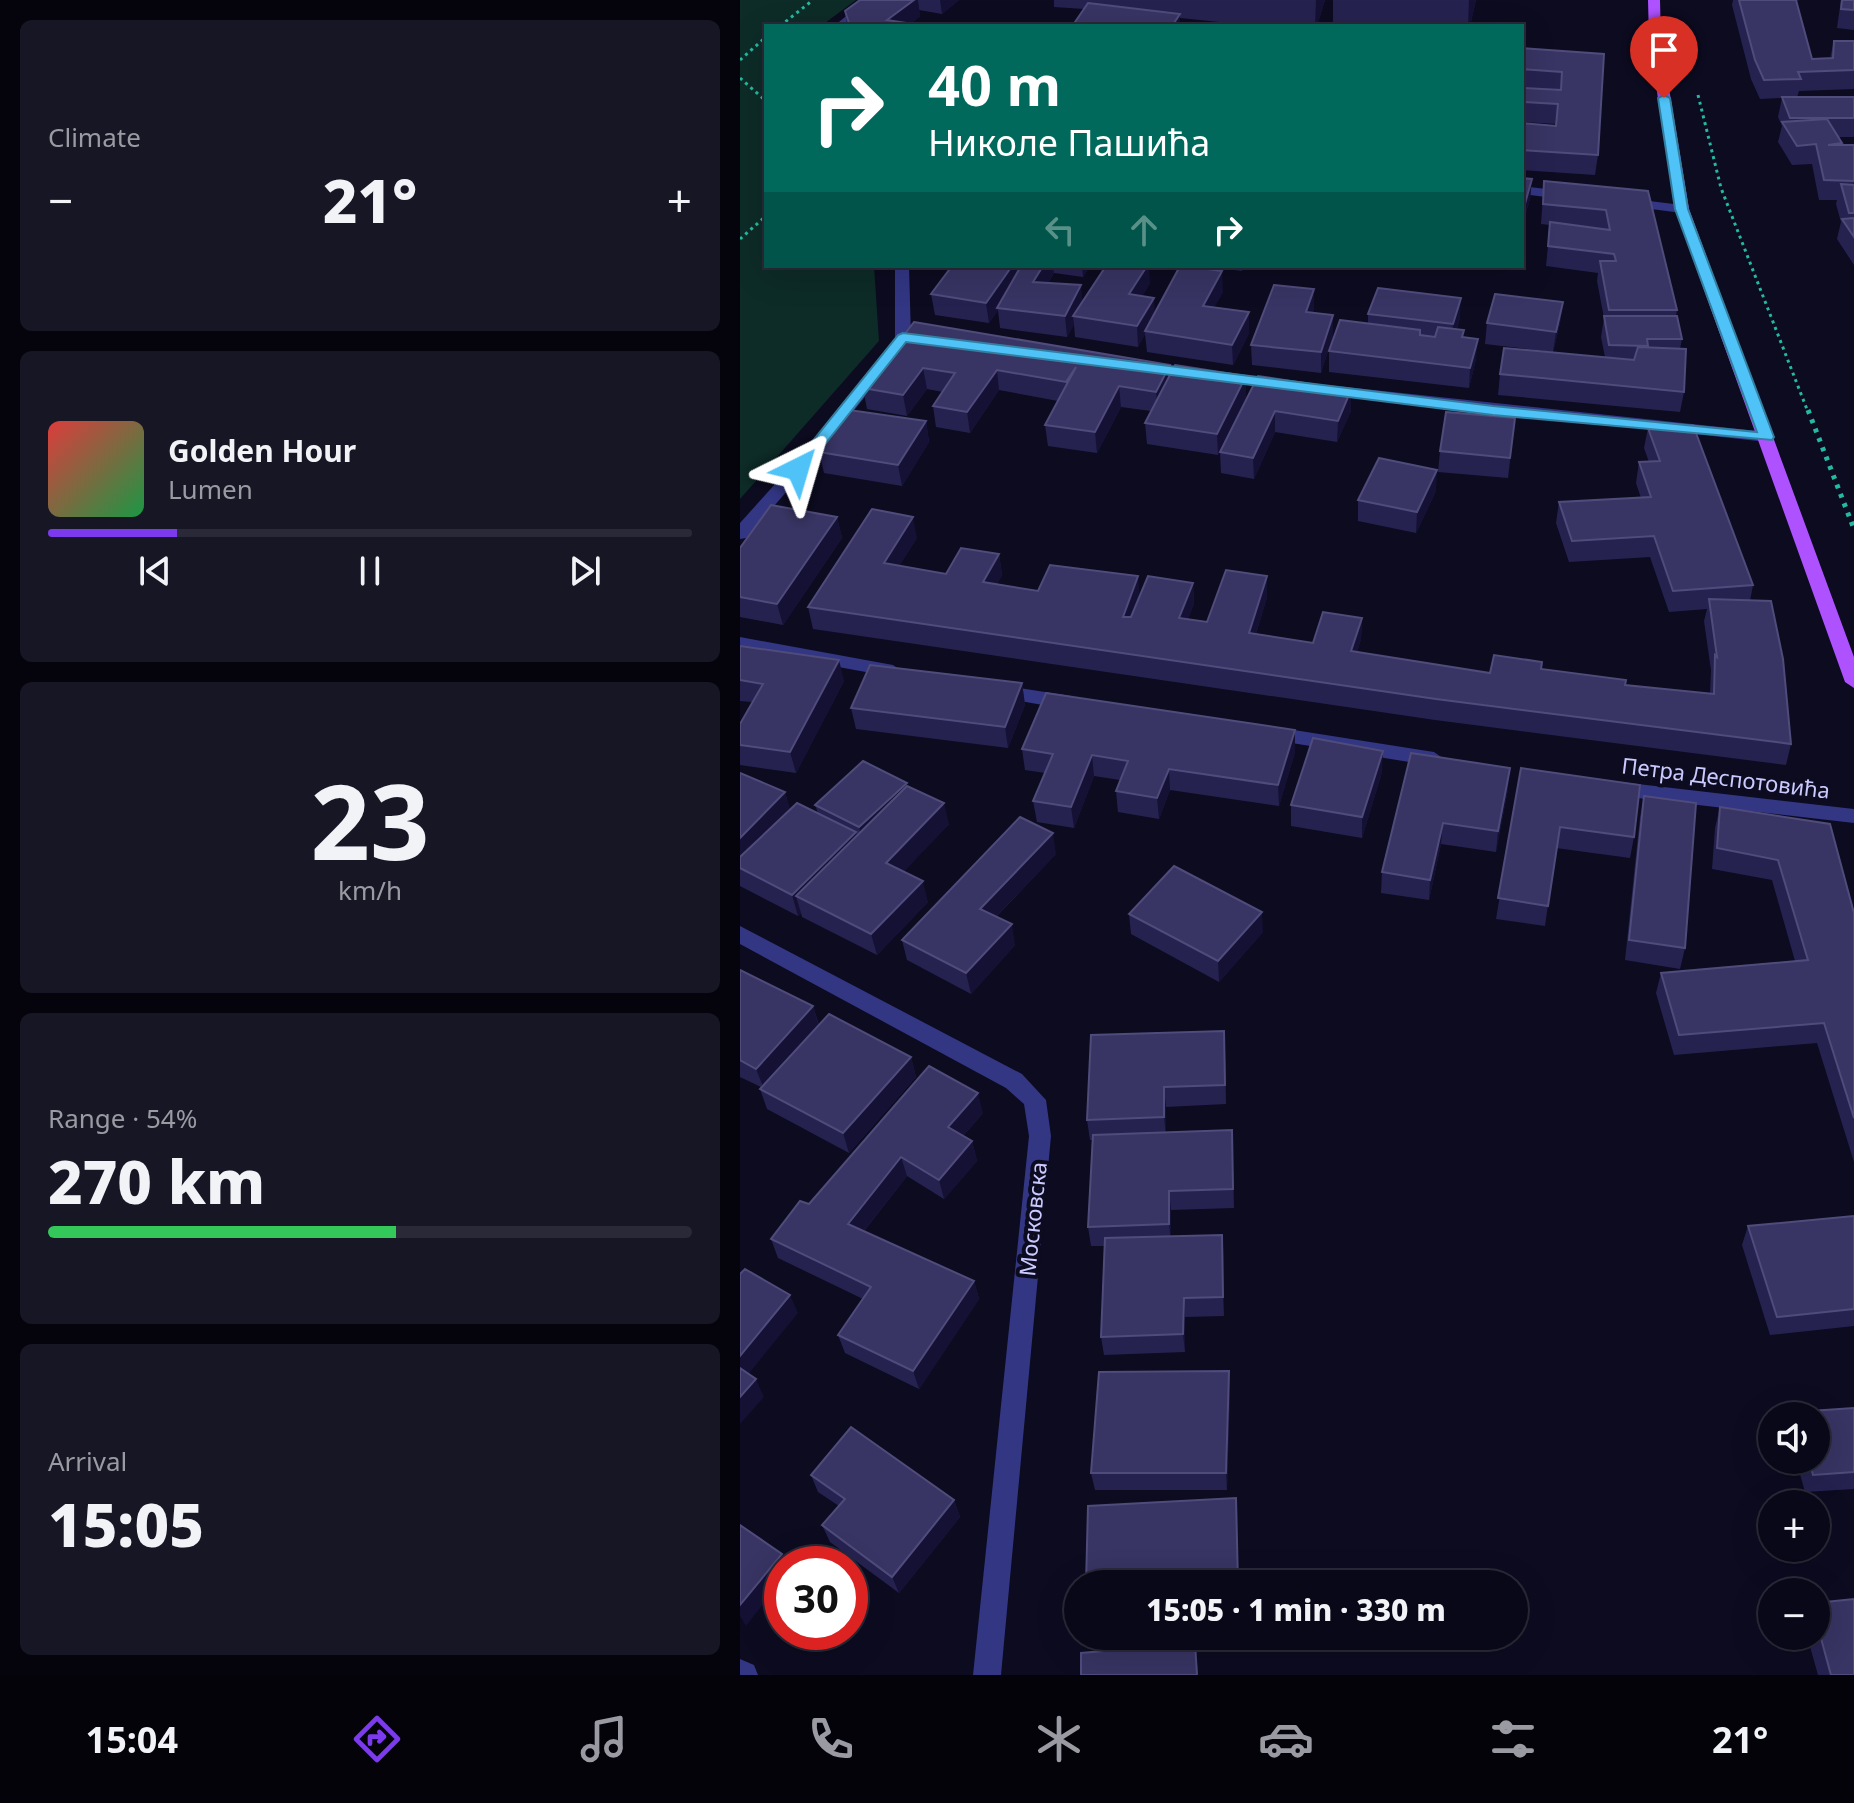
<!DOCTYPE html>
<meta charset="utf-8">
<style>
body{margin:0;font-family:"Noto Sans",sans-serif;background:#171625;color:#f1f3f6;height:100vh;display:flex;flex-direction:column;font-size:30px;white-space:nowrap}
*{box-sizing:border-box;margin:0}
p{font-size:26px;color:#999aa2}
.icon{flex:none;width:44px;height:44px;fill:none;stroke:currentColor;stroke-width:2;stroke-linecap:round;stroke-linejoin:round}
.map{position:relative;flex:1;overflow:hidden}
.drawer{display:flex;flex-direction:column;gap:20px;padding:20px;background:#05040d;width:740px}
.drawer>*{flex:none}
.top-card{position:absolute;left:24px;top:24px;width:760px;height:244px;border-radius:0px;box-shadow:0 8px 32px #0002,0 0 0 2px #292937;background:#00695c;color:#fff;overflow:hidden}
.controls{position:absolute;left:1018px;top:1402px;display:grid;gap:16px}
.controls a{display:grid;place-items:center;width:72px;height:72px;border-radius:50%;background:#090818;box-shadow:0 8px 32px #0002,0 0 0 2px #292937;font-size:40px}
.speed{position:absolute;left:24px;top:1546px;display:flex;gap:16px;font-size:40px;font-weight:700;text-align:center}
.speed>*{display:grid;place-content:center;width:104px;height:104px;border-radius:50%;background:#090818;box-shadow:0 8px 32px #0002,0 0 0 2px #292937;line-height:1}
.speed .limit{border:12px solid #d22;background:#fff;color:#111}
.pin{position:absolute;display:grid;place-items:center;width:68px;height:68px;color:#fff;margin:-82px -34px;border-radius:50% 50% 50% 0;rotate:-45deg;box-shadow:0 0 8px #0007}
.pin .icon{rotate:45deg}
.me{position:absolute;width:88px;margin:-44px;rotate:40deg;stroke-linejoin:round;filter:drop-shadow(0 0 6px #0008)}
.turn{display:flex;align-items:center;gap:28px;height:168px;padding:0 32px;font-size:36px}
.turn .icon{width:104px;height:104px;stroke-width:2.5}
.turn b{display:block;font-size:56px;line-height:68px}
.lanes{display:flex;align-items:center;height:76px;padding:0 32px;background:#0003;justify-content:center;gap:40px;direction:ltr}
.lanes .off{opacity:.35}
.big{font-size:60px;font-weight:800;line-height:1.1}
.drawer .tile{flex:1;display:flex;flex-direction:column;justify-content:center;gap:12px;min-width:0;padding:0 28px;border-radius:12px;background:#171625}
.drawer .dial{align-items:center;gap:0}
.dial b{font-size:104px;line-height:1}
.song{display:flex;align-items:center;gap:24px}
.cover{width:96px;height:96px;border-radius:12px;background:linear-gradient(135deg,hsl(0 70% 55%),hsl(140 70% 35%))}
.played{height:8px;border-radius:4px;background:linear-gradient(90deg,#7c3aed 20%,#292937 20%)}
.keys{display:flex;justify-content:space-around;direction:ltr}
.heat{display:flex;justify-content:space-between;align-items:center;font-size:44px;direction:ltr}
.charge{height:12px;border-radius:6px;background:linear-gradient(90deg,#34c759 54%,#292937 0)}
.trip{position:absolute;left:324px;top:1570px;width:464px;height:80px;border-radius:40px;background:#090818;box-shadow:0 8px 32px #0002,0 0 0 2px #292937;font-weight:800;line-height:80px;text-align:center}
.tab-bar{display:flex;height:128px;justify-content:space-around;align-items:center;background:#04030a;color:#999aa2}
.tab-bar .icon{width:56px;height:56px}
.tab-bar .on{color:#7c3aed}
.tab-bar b{font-size:36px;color:#f1f3f6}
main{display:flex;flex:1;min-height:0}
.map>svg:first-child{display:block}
</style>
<main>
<section class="drawer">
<div class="tile"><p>Climate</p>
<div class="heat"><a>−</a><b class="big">21°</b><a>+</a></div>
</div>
<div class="tile">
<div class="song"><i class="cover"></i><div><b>Golden Hour</b><p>Lumen</p></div></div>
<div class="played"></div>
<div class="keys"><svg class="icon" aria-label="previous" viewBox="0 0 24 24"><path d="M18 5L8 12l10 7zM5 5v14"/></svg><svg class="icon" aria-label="pause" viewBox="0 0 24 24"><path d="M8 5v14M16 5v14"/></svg><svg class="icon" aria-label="next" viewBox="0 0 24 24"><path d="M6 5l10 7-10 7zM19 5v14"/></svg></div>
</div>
<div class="tile dial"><b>23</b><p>km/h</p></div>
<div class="tile"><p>Range · 54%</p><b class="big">270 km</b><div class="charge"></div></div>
<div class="tile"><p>Arrival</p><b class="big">15:05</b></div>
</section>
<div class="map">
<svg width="1114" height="1675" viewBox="0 0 1114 1675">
<rect width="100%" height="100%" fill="#0c0b20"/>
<polygon fill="#0d2b27" points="0,0 116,0 81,26 26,26 26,266 134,266 139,341 0,499"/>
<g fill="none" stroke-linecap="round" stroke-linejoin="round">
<g stroke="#23b9a2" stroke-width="3" stroke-dasharray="3 4" stroke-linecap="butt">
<polyline points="40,26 73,0"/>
<polyline points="0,60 26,37"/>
<polyline points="0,78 26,101"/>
<polyline points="958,95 981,188 1068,412"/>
<polyline points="0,239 26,216"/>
</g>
<polyline stroke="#23b9a2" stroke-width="5" stroke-dasharray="4 6" stroke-linecap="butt" points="1068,410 1114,529"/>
<g fill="#323683" fill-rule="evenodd">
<polygon points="126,0 140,0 108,26 94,26"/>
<polygon points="782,186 830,192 837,196 830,200 782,194"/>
<polygon points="885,198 942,205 949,209 942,213 880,205 878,202"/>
<polygon points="155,266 169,266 171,338 83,450 6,538 0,539 0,523 71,444 155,338"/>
<polygon points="587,385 1027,432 1035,437 1027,442 581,393 579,390"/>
<polygon points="0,637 153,665 162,671 153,677 0,649"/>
<polygon points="260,685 331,696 340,703 331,710 253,696 251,691"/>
<polygon points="528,726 694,752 704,759 694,766 521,738 518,733 521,728"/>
<polygon points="872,781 1114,809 1114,823 872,795 862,788"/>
<polygon points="0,926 282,1074 306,1100 311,1136 261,1675 233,1675 289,1136 284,1104 266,1088 0,944"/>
<polygon points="0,1659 14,1665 18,1675 0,1675"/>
</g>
<polygon fill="#ae51ff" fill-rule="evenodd" points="908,0 920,0 921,40 949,209 1114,657 1114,688 1105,682 935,209 909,40"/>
</g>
<g fill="#262250">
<polygon points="120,0 219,0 202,14 179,10 180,16 168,26 107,26 105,11"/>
<polygon points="314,0 585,0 577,26 519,26 440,18 440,26 333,26 344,9 314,7"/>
<polygon points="593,0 736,0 730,26 593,26"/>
<polygon points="993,0 1060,0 1056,1 1072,59 1090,58 1094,41 1114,41 1114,89 1059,91 1057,97 1114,97 1114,137 1099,137 1102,143 1102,145 1114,145 1114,265 1097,239 1101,222 1096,204 1097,200 1079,200 1072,164 1052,165 1038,142 1042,126 1038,117 1042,98 1020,99 1011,79 992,5"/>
<polygon points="1101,0 1114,0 1114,30 1097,28"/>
<polygon points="782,48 864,54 858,155 855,175 782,170 782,123 816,126 816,124 782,122"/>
<polygon points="782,178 792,179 790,199 782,227"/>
<polygon points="804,181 908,191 937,310 936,316 942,339 940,349 944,392 940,412 758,395 760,374 865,357 861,337 864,318 857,281 858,273 806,266 810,225 801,224"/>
<polygon points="212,266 279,266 280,268 281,266 350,266 343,277 314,273 308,283 343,301 410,283 402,296 415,314 440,266 504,266 502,271 472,267 471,270 483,292 474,307 509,333 493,365 407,352 405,334 398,347 335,337 334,324 327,337 260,328 258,310 249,323 195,315 191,294"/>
<polygon points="574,289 573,313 593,315 593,336 581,373 512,365 511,345"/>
<polygon points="823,302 820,323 813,352 745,344 747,323"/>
<polygon points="628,314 720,318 717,329 723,337 736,359 729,388 589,372 589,351 628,324"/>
<polygon points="174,322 430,376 506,376 506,397 478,455 407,444 405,423 411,411 381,407 357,453 308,446 305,425 318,401 259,390 230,433 196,427 193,406 203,392 187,389 167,416 127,409 123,388"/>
<polygon points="518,376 611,411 597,442 535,432 514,479 481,473 480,452"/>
<polygon points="775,418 768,478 698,472 700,451"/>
<polygon points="186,421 189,442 162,486 84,473 79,452"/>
<polygon points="908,428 1013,585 1010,601 1051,744 1046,765 695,720 73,629 68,607 177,538 159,566 206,574 259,554 262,575 257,584 298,591 400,597 453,583 454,604 448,619 467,622 527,576 527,597 516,634 573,643 622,618 621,639 617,652 750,673 801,669 885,685 970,694 971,670 964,621 967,609 929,612 910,557 829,562 816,523 819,502 901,498 896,483 899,462 909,462 904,448"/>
<polygon points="696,491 676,533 618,521 618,500"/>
<polygon points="97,517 102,538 43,625 0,617 0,548"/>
<polygon points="0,646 104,681 56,773 0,765 0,724 12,702 0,701"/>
<polygon points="282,683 285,705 268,748 116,729 111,708"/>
<polygon points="282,749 555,752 539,806 430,790 419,819 378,812 376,791 380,780 354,776 334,828 297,822 293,801 305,773 285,770"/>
<polygon points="671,753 768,789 756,852 701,844 689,900 641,893 642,872"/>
<polygon points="781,768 894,837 890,858 816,848 805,926 756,919"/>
<polygon points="642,772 622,838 551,826 551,805"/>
<polygon points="0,773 45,792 50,810 78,813 75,805 168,786 209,824 164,871 188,902 137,955 62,917 61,913 58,916 0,886"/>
<polygon points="904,796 945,948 940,969 885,960 900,817"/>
<polygon points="980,807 1114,913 1114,1162 1077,1043 934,1055 916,993 921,973 1055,961 1032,880 972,869 975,828"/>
<polygon points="316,854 256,917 275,945 231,994 167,960 162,940"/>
<polygon points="389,914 523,932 479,982 391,934"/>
<polygon points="0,970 73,1006 79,1025 171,1057 176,1077 109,1153 27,1109 20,1089 21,1087 0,1077"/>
<polygon points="485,1051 486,1104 426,1107 426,1132 492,1130 494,1208 431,1210 431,1237 484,1254 484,1316 445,1317 445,1352 364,1355 361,1337 364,1246 351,1246 348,1227 352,1140 350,1140 347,1120"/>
<polygon points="243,1113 223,1136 232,1141 237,1161 204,1199 167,1176 124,1231 234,1281 239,1299 179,1389 105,1353 98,1335 123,1299 38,1258 31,1239 69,1204"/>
<polygon points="1114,1216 1114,1326 1030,1335 1002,1245 1008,1226"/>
<polygon points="489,1371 490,1389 487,1490 355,1490 351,1473"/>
<polygon points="1114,1408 1114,1489 1065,1492 1056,1460 1076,1460 1076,1416 1054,1416 1056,1412"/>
<polygon points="71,1475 214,1500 220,1517 159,1593 90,1542 82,1525 99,1506 78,1492"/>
<polygon points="1076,1603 1114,1675 1078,1675 1067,1636 1076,1636"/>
<polygon points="345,1636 500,1636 500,1640 455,1643 458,1675 341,1675 450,1643 348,1649"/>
</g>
<g fill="#141135">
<polygon points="174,0 178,0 180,16 168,26 148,26 147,20"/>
<polygon points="200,0 219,0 202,14"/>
<polygon points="576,0 585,0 577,26 575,26"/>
<polygon points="729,0 736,0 730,26 728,26"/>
<polygon points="440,14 440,26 432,26"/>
<polygon points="792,179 790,199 782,227 784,207"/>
<polygon points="272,266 279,266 281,277 257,308 258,310 249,323 246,303"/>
<polygon points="303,266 313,266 314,273 296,302 293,282"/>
<polygon points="342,266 350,266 343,277"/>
<polygon points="407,266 409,266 410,283 391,314 389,294"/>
<polygon points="461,266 472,266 461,289 460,268"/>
<polygon points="482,271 483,292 464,326 463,306"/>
<polygon points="341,285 343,306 333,316 334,324 327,337 325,316"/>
<polygon points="574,289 574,310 566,333 566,312"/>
<polygon points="414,298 415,318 405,331 405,334 398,347 397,326"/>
<polygon points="721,298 720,318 712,345 713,324"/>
<polygon points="823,302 820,323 813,352 816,332"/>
<polygon points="509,312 509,333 493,365 492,345"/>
<polygon points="593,315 593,336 581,373 581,352"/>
<polygon points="738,339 736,359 729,388 730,368"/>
<polygon points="430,365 431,386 418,412 416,392"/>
<polygon points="183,368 187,389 167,416 163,395"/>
<polygon points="257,370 259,390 230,433 227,412"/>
<polygon points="506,376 506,397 478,455 477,434"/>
<polygon points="379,386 381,407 357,453 355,432"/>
<polygon points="611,390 611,411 597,442 598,421"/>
<polygon points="535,411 535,432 514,479 513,458"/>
<polygon points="186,421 189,442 162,486 158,465"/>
<polygon points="697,470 696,491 676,533 677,512"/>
<polygon points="97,517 102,538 43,625 37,604"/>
<polygon points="173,517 177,538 148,584 144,563"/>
<polygon points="259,554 262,575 247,603 243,582"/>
<polygon points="398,576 400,597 384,638 383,617"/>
<polygon points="527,576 527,597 510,654 509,633"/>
<polygon points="453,583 454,604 441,639 439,618"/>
<polygon points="622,618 621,639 610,672 611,651"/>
<polygon points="99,660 104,681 56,773 50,752"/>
<polygon points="282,683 285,705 268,748 265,727"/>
<polygon points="555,730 555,752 539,806 538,785"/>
<polygon points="643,751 642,772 622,838 622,817"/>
<polygon points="352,755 354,776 334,828 331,807"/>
<polygon points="770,768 768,789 756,852 758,831"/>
<polygon points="429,769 430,790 419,819 417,798"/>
<polygon points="167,783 171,804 124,848 119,827"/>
<polygon points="45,792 51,813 0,866 0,838"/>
<polygon points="204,803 209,824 152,884 146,863"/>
<polygon points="703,823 701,844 689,900 690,880"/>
<polygon points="116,832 122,853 56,896 61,913 58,916 52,895"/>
<polygon points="313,833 316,854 244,929 240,909"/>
<polygon points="183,881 188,902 137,955 131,934"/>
<polygon points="522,912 523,932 479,982 478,961"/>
<polygon points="272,924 275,945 231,994 226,973"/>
<polygon points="73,1006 79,1027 24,1089 16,1069"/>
<polygon points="171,1057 176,1077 109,1153 103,1133"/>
<polygon points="424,1087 426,1107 426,1137 424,1117"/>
<polygon points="238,1093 243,1113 213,1147 208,1127"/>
<polygon points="232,1141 237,1161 204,1199 199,1180"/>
<polygon points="161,1157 167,1176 114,1243 108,1224"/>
<polygon points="429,1191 431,1210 431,1243 429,1224"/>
<polygon points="482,1235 484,1254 484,1316 483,1297"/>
<polygon points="234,1281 239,1299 179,1389 173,1371"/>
<polygon points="50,1295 58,1313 2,1382 0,1377 0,1356"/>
<polygon points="444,1298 445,1317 445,1352 443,1334"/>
<polygon points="489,1371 490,1389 487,1490 486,1473"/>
<polygon points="16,1379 24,1397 0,1424 0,1397"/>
<polygon points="214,1500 220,1517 159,1593 152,1577"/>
<polygon points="42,1554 47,1564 42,1564 42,1580 6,1626 0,1616 0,1605"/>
</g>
<g fill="#383463" stroke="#4f4b7b" stroke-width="2">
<polygon points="120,0 174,0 147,20 167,23 166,26 110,26 105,11"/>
<polygon points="999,0 1056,0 1072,59 1093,58 1094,41 1114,41 1114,70 1058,72 1061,79 1024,80 1015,60"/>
<polygon points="1102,0 1114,0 1114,10 1101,9"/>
<polygon points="348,3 440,14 432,26 333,25"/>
<polygon points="782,48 864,54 858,155 782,150 782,123 816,126 818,104 782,102 782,88 821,90 822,72 782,69"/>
<polygon points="1042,97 1114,97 1114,118 1050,118"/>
<polygon points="1087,119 1102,143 1088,145 1114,145 1114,181 1084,180 1076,144 1057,146 1042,122"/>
<polygon points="782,178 792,179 784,207 782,207"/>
<polygon points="804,181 908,191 937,310 869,310 860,261 876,261 874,254 808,246 810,222 870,230 866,210 803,204"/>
<polygon points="1101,184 1114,185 1114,213 1109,213"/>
<polygon points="1114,218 1114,237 1102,219"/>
<polygon points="212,266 272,266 246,303 191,294"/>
<polygon points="281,266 303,266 293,282 341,285 325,316 257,308"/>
<polygon points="366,266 407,266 389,294 414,298 397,326 333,316"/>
<polygon points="440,266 461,266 460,268 482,271 463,306 509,312 492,345 405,331"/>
<polygon points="534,285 574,289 566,312 593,315 581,352 511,345"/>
<polygon points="638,288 721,298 713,324 628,314"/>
<polygon points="755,294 823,302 816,332 747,323"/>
<polygon points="864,316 937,316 942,339 907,339 908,346 869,345"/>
<polygon points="600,320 680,330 680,335 695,337 698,327 724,330 722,337 738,339 730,368 589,351"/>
<polygon points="174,322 430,365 416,392 379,386 355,432 305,425 336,367 326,382 257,370 227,412 193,406 215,373 183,368 163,395 123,388"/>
<polygon points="898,347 946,349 944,392 760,374 764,348 894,360"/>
<polygon points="435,365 506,376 477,434 405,423"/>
<polygon points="518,376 611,390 598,421 535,411 513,458 480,452"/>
<polygon points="109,410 186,421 158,465 79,452"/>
<polygon points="706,412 775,418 770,458 700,451"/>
<polygon points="953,425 1013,585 933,591 914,536 832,541 819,502 911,497 899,462 920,461 908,428"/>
<polygon points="639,458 697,470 677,512 618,500"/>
<polygon points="31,505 97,517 37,604 0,597 0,548"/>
<polygon points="132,509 173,517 144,563 206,574 221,548 259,554 243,582 298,591 310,565 398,576 383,617 391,617 408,576 453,583 439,618 467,622 486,570 527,576 509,633 573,643 583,612 622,618 611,651 750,673 754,655 802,662 801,669 886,680 885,685 974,694 975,655 977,657 969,599 1031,601 1043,659 1051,744 696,699 68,607"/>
<polygon points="0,646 99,660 50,752 0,745 0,724 23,684 0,680"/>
<polygon points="130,665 282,683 265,727 111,708"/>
<polygon points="306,693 555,730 538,785 429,769 417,798 376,791 388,761 352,755 331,807 293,801 313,754 282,749"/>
<polygon points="573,738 643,751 622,817 551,805"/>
<polygon points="671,753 770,768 758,831 703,823 690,880 642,872"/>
<polygon points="123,761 167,783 119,827 75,805"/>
<polygon points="781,768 900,785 894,837 820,827 808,906 758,898"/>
<polygon points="0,773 45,792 0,838"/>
<polygon points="167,786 204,803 146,863 183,881 131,934 56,896"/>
<polygon points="904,796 956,803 945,948 889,940"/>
<polygon points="57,803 116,832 52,895 0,868 0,857"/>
<polygon points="980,807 1090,824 1114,913 1114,1118 1084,1023 939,1035 921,973 1068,960 1038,860 977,848"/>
<polygon points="280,817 313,833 240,909 272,924 226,973 162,940"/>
<polygon points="434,866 522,912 478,961 389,914"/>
<polygon points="0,970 73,1006 16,1069 0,1060"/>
<polygon points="89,1014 171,1057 103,1133 20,1089"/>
<polygon points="484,1031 485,1085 424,1087 424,1117 347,1120 351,1035"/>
<polygon points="189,1066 238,1093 208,1127 232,1141 199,1180 161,1157 108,1224 234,1281 173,1371 98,1335 131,1287 31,1239 60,1201 69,1204"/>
<polygon points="492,1130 493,1189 429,1191 429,1224 348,1227 353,1135"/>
<polygon points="1114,1216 1114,1309 1037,1317 1008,1226"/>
<polygon points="482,1235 483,1297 444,1298 443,1334 361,1337 365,1238"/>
<polygon points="5,1269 50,1295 0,1356 0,1274"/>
<polygon points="0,1368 16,1379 0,1397"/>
<polygon points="489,1371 486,1473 351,1473 359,1372"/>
<polygon points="1114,1408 1114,1472 1073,1475 1069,1460 1076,1460 1076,1416 1057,1416 1056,1412"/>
<polygon points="111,1427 214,1500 152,1577 82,1525 105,1499 71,1475"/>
<polygon points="496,1498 498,1584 346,1584 348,1506"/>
<polygon points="0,1525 42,1554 0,1605"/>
<polygon points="1114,1599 1114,1675 1091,1675 1076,1620 1076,1603"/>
<polygon points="455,1643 457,1675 341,1675 341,1653"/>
</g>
<polygon fill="#4fc3f7" stroke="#337fa1" stroke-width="2" points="924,95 930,98 948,209 1034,437 1032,440 753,415 166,342 63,472 52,472 50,469 158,335 163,333 753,406 1017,432 935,209 918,98"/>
<g text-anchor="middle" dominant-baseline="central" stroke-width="8" stroke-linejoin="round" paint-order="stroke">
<g font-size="22" fill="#cbcaff" stroke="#0c0b20">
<text transform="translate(986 777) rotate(7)">Петра Деспотовића</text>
<text transform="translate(292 1219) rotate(-84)">Московска</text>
</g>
</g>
</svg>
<div class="controls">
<a><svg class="icon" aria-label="sound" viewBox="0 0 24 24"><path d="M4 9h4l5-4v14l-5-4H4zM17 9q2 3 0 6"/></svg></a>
<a>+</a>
<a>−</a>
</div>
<div class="speed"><div class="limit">30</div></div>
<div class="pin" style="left:924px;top:98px;background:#d93025"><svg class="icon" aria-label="arrive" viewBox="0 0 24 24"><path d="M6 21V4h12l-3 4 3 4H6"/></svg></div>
<svg class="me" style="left:58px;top:469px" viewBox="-20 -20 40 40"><path d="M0-17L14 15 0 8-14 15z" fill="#4fc3f7" stroke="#fff" stroke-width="4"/></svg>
<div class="trip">15:05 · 1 min · 330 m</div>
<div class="top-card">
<div class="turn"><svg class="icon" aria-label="right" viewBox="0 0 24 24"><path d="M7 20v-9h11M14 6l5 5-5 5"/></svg><div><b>40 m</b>Николе Пашића</div></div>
<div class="lanes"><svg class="icon off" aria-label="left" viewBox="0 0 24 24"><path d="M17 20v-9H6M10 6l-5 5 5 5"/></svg><svg class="icon off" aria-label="ahead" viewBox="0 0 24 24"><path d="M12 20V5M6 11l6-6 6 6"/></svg><svg class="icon" aria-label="right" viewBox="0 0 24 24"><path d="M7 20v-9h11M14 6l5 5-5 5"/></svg></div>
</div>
</div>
</main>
<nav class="tab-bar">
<b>15:04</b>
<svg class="icon on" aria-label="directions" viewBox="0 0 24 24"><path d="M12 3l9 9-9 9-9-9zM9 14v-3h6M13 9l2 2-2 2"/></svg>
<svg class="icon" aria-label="music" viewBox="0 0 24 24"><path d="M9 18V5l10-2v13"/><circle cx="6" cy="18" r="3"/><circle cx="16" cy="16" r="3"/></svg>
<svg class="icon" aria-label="phone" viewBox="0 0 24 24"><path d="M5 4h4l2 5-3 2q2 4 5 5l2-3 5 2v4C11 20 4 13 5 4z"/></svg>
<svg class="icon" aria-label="climate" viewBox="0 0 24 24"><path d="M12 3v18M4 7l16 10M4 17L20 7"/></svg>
<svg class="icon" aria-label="car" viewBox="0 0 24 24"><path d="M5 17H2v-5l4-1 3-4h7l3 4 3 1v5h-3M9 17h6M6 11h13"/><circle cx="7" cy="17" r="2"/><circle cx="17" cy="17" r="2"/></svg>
<svg class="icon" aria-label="filters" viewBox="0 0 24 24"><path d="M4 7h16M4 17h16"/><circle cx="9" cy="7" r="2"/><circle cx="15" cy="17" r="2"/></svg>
<b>21°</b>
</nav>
